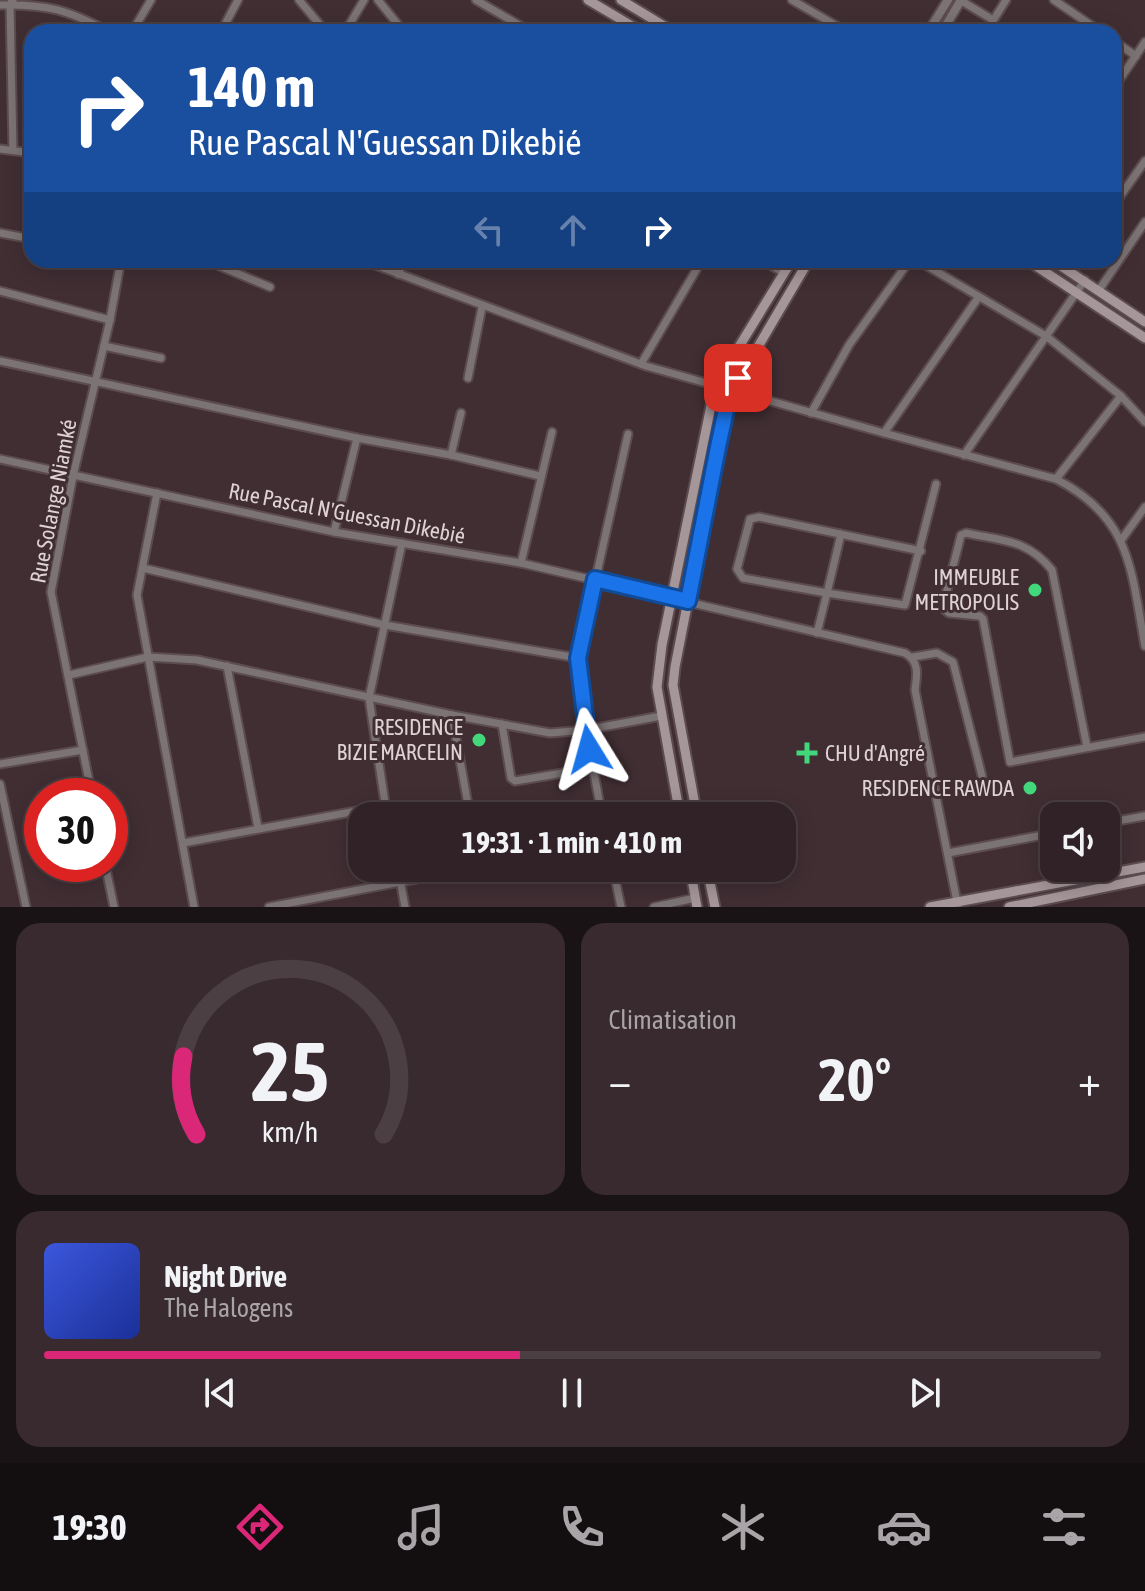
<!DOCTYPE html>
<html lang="fr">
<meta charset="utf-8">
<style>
body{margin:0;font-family:"Asap Condensed",sans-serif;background:#382a2e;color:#f1f3f6;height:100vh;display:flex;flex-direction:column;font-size:30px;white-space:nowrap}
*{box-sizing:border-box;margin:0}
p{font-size:26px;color:#a8a4a7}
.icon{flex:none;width:44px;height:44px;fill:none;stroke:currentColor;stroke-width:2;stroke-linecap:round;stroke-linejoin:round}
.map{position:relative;height:907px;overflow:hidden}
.side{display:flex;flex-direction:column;gap:16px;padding:16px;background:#1a1315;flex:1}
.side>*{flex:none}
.banner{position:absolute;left:24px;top:24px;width:1098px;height:244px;border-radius:24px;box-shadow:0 4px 20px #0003,0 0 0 2px #4b3f43;background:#1a4fa0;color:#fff;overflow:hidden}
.buttons{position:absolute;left:1040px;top:802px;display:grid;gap:16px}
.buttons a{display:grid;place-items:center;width:80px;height:80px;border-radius:16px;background:#302226;box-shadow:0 4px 20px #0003,0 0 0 2px #4b3f43;font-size:40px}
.speed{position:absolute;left:24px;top:778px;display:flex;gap:16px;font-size:40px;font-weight:700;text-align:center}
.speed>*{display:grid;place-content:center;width:104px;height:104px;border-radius:50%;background:#302226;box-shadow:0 4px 20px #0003,0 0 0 2px #4b3f43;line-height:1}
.speed .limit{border:12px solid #d22;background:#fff;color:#111}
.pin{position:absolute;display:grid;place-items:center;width:68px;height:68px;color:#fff;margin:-34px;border-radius:16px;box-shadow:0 4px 12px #0006}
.me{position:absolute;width:88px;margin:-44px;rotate:352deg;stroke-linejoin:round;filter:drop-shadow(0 0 6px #0008)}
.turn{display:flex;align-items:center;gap:28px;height:168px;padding:0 32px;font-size:36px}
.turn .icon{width:104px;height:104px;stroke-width:2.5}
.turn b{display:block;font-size:56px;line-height:68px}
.lanes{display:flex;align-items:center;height:76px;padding:0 32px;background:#0003;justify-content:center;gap:40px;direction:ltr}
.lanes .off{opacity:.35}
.big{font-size:60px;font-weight:700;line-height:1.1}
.side .widget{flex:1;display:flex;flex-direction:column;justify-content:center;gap:12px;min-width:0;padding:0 28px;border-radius:24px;background:#382a2e}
.side .dial{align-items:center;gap:0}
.dial svg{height:208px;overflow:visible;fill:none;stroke:#4b3f43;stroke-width:7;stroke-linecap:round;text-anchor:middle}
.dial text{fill:#f1f3f6;stroke:none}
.song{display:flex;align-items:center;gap:24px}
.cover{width:96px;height:96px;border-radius:12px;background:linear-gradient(135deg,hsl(230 70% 55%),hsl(230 70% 35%))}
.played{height:8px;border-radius:4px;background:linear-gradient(90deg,#db2777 45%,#4b3f43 45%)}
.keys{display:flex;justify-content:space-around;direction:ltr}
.heat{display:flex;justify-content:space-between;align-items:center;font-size:44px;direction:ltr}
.side .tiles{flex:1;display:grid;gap:16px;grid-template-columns:1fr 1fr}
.widget:last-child{grid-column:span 2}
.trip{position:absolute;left:348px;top:802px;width:448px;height:80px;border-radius:24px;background:#302226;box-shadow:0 4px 20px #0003,0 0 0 2px #4b3f43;font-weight:700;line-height:80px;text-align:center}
.menu{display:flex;height:128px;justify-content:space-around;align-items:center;background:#130e0f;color:#a8a4a7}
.menu .icon{width:56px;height:56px}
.menu .active{color:#db2777}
.menu b{font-size:36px;color:#f1f3f6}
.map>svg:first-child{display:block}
</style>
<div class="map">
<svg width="1145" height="907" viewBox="0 0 1145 907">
<rect width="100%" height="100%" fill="#402e33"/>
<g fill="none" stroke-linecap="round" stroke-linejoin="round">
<g stroke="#5c4c50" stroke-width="11">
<g id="minor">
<polyline points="13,0 10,4 13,150"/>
<polyline points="299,0 326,32"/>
<polyline points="378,0 404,32"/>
<polyline points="476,0 531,32"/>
<polyline points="792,0 847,32"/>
<polyline points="960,0 993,20"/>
<polyline points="1054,0 1101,32"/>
<path d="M0,5C49,4 67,10 110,32"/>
<polyline points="132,32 151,0"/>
<polyline points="221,32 238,0"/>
<polyline points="345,32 364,0"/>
<polyline points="986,32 1006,0"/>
<polyline points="1114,41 1136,56"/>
<polyline points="1114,88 1145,42"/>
<polyline points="0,149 32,153"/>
<polyline points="1114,205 1145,161"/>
<polyline points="0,233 32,239"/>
<polyline points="205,260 270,287"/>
<path d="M362,260L646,366L884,433L1056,479C1132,518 1131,571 1145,646"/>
<polyline points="762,260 784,273"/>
<polyline points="917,260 1046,336 1121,396 1145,422"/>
<polyline points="398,274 405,260"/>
<polyline points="1099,290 1145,222"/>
<polyline points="0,291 110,320"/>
<polyline points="104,346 161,358"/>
<polyline points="0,361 357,438 451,455 540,476"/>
<polyline points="641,364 702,260"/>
<polyline points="468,378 482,307"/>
<polyline points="811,413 849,345 910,260"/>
<polyline points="884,433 978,298"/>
<polyline points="451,455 461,413"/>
<polyline points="964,455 1085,280"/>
<path d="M0,459L334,532L521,563L905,653C920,662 917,675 915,690L958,907"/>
<polyline points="1056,479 1121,396"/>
<polyline points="157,493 137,595 194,907"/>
<polyline points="334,532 357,438"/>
<polyline points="841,534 827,593 905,605 936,484"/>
<polyline points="1122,539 1145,507"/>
<polyline points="521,563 552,432"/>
<polyline points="143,568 385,625 578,658"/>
<polyline points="817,633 827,593 743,578 737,569 750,519 759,517 921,551"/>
<polyline points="913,657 937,653 953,662 982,776"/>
<polyline points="227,666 258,828"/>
<polyline points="69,675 148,657 197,660 452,715 550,733 586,730 661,716"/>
<polyline points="452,715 470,816"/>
<polyline points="502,724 511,778 515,781 593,768"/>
<path d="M1087,747L1052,570C1027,539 1003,541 966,533L961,535L944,602L945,610L949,613L980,616L983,619L1010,762L1145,737"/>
<polyline points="0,764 83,750"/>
<polyline points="0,784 26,907"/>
<polyline points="92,796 51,592 73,476 110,320 121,260"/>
<polyline points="387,816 369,698 402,543"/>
<polyline points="602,816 586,730 578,658 628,434"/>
<polyline points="1106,823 1145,816"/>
<polyline points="183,843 384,806"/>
<polyline points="948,853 1054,833"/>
<polyline points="105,864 114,907"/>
<polyline points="398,868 405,907"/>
<polyline points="613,868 621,907"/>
<polyline points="269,907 474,868"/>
<polyline points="654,907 695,898"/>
</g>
</g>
<g stroke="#5c4c50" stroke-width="12">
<g id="tertiary">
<polyline points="928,32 948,0"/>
<polyline points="942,32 961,0"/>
</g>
</g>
<g stroke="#5c4c50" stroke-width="13">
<g id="secondary">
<polyline points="588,0 642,32"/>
<polyline points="621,0 674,32"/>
<polyline points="1027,260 1145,338"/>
<polyline points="1052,260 1145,322"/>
<polyline points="680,816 657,687 662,645 715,386 792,260"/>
<polyline points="697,816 673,685 675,667 718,447 732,391 809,260"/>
<polyline points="690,868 697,907"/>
<polyline points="707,868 715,907"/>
<polyline points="930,907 1145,867"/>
<polyline points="1009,907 1145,879"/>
</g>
</g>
<use href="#minor" stroke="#7c7375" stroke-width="7"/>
<use href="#tertiary" stroke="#7c7375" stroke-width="8"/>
<use href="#secondary" stroke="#a59699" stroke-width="9"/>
</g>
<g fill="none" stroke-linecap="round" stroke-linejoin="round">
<g stroke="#114b97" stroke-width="20">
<polyline id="route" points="589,749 578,658 595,579 688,601 718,447 727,405 738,378"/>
</g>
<use href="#route" stroke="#1a73e8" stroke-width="14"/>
</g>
<g fill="#42d77b" stroke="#402e33" stroke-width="3">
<circle cx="1035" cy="590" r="8"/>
<circle cx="479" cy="740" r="8"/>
<path d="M803 741h8v8h8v8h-8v8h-8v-8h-8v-8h8z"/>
<circle cx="1030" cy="788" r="8"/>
</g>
<g text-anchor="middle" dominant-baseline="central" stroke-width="6" stroke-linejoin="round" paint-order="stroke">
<g font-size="22" fill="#ded2d5" stroke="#402e33">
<text transform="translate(53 501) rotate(-79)">Rue Solange Niamké</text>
<text transform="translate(347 513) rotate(11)">Rue Pascal N'Guessan Dikebié</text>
</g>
<g font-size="22" fill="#ded2d5" stroke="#402e33" text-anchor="end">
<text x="1019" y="577">IMMEUBLE<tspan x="1019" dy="25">METROPOLIS</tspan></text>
<text x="463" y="727">RESIDENCE<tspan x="463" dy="25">BIZIE MARCELIN</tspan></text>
<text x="825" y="753" text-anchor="start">CHU d'Angré</text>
<text x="1014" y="788">RESIDENCE RAWDA</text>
</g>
</g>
</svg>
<div class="buttons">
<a><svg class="icon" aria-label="sound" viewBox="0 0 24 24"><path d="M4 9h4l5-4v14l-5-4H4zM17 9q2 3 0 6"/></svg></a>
</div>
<div class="speed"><div class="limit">30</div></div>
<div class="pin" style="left:738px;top:378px;background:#d93025"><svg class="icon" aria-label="arrive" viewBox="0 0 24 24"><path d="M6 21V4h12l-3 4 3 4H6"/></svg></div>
<svg class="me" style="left:589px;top:749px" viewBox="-20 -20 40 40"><path d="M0-17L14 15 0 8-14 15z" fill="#1a73e8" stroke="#fff" stroke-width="4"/></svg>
<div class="trip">19:31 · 1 min · 410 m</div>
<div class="banner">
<div class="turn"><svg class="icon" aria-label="right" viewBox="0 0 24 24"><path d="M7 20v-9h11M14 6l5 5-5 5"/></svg><div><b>140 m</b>Rue Pascal N'Guessan Dikebié</div></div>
<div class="lanes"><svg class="icon off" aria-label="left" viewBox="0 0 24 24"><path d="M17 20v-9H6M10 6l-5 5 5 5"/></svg><svg class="icon off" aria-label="ahead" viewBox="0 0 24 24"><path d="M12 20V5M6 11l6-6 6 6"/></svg><svg class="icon" aria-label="right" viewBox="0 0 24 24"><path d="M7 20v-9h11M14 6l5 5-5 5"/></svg></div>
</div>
</div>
<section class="side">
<div class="tiles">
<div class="widget dial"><svg viewBox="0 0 100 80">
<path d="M14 69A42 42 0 1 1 86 69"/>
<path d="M14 69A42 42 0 0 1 9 39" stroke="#db2777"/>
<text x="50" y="56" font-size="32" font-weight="700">25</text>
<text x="50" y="72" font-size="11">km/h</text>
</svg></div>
<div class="widget"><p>Climatisation</p>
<div class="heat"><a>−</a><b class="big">20°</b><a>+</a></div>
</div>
<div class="widget">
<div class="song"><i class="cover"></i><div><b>Night Drive</b><p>The Halogens</p></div></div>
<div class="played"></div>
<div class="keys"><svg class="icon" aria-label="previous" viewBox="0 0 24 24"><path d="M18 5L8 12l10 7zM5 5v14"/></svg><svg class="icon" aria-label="pause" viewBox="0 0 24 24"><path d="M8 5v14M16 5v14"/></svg><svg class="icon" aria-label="next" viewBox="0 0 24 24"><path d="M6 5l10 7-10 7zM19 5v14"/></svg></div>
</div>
</div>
</section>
<nav class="menu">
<b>19:30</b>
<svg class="icon active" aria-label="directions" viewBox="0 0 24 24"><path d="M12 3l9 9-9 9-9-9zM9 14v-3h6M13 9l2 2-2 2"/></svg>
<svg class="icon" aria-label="music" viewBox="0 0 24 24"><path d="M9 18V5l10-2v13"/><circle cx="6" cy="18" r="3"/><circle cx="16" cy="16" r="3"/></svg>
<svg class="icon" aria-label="phone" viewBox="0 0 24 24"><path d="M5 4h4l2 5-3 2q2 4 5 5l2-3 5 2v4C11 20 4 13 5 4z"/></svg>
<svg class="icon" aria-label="climate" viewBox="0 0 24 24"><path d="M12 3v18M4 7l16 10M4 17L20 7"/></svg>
<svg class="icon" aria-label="car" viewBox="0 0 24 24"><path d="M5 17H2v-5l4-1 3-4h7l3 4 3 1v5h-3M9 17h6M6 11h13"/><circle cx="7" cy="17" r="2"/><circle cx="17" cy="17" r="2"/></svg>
<svg class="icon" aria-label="filters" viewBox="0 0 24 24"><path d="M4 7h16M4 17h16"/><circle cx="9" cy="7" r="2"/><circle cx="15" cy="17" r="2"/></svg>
</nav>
